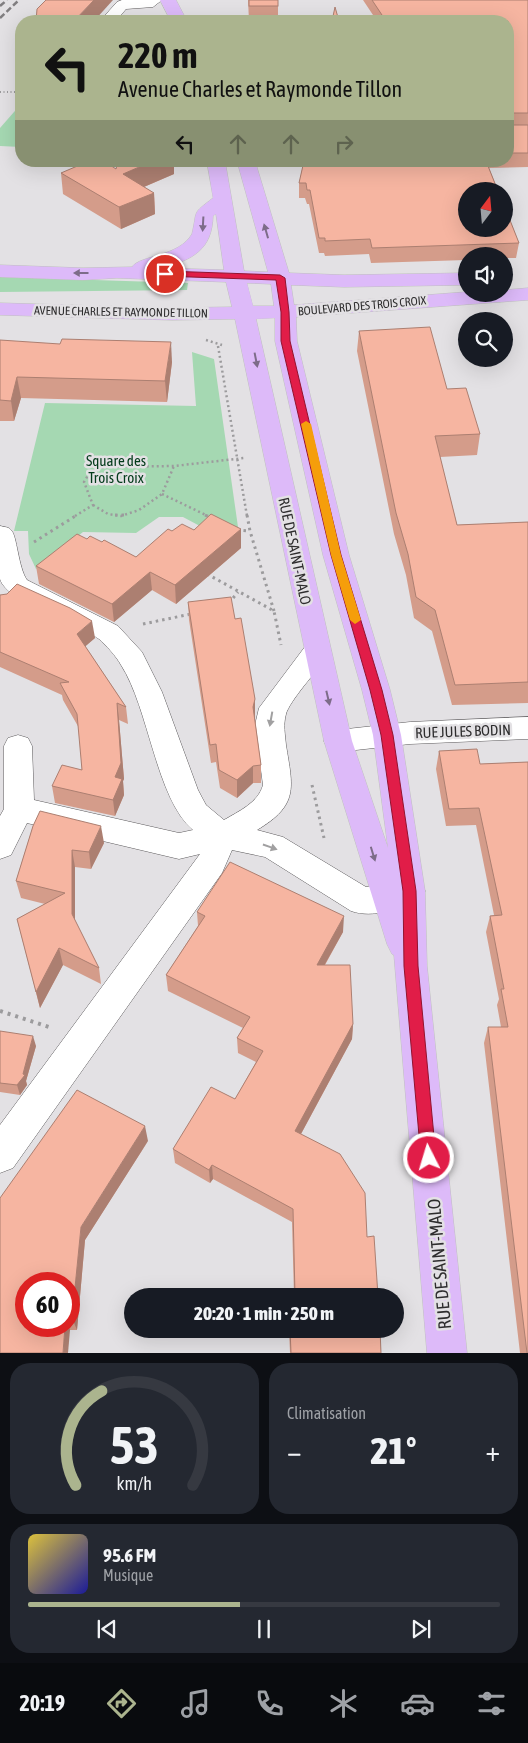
<!DOCTYPE html>
<html lang="fr">
<meta charset="utf-8">
<style>
body{margin:0;font-family:"Asap Condensed",sans-serif;background:#242831;color:#f1f3f6;height:100vh;display:flex;flex-direction:column;font-size:19px;white-space:nowrap}
*{box-sizing:border-box;margin:0}
p{font-size:16px;color:#9ea1a6}
.icon{flex:none;width:28px;height:28px;fill:none;stroke:currentColor;stroke-width:2;stroke-linecap:round;stroke-linejoin:round}
.map{position:relative;height:1353px;overflow:hidden}
.drawer{display:flex;flex-direction:column;gap:10px;padding:10px;background:#0d0f14;flex:1}
.drawer>*{flex:none}
.banner{position:absolute;left:15px;top:15px;width:499px;height:152px;border-radius:20px;box-shadow:0 5px 20px #0002;background:#abb48e;color:#111;overflow:hidden}
.needle{width:32px;rotate:16deg}
.buttons{position:absolute;left:458px;top:182px;display:grid;gap:10px}
.buttons a{display:grid;place-items:center;width:55px;height:55px;border-radius:50%;background:#171b24;box-shadow:0 5px 20px #0002;font-size:25px}
.speed{position:absolute;left:15px;top:1272px;display:flex;gap:10px;font-size:25px;font-weight:700;text-align:center}
.speed>*{display:grid;place-content:center;width:65px;height:65px;border-radius:50%;background:#171b24;box-shadow:0 5px 20px #0002;line-height:1}
.speed .limit{border:8px solid #d22;background:#fff;color:#111}
.pin{position:absolute;display:grid;place-items:center;width:42px;height:42px;color:#fff;margin:-21px;border:2px solid #fff;border-radius:50%;box-shadow:0 1px 5px #0007}
.me{position:absolute;width:55px;margin:-28px;rotate:355deg;stroke-linejoin:round;filter:drop-shadow(0 0 4px #0008)}
.turn{display:flex;align-items:center;gap:18px;height:105px;padding:0 20px;font-size:22px}
.turn .icon{width:65px;height:65px;stroke-width:2.5}
.turn b{display:block;font-size:35px;line-height:42px}
.lanes{display:flex;align-items:center;height:48px;padding:0 20px;background:#0003;justify-content:center;gap:25px;direction:ltr}
.lanes .off{opacity:.35}
.big{font-size:38px;font-weight:800;line-height:1.1}
.drawer .tile{flex:1;display:flex;flex-direction:column;justify-content:center;gap:8px;min-width:0;padding:0 18px;border-radius:20px;background:#242831}
.drawer .dial{align-items:center;gap:0}
.dial svg{height:130px;overflow:visible;fill:none;stroke:#363941;stroke-width:7;stroke-linecap:round;text-anchor:middle}
.dial text{fill:#f1f3f6;stroke:none}
.song{display:flex;align-items:center;gap:15px}
.cover{width:60px;height:60px;border-radius:8px;background:linear-gradient(135deg,hsl(50 70% 55%),hsl(240 70% 35%))}
.played{height:5px;border-radius:2px;background:linear-gradient(90deg,#abb48e 45%,#363941 45%)}
.keys{display:flex;justify-content:space-around;direction:ltr}
.heat{display:flex;justify-content:space-between;align-items:center;font-size:28px;direction:ltr}
.drawer .tiles{flex:1;display:grid;gap:10px;grid-template-columns:1fr 1fr}
.tile:last-child{grid-column:span 2}
.trip{position:absolute;left:124px;top:1288px;width:280px;height:50px;border-radius:25px;background:#171b24;box-shadow:0 5px 20px #0002;font-weight:800;line-height:50px;text-align:center}
.dock{display:flex;height:80px;justify-content:space-around;align-items:center;background:#090b0e;color:#9ea1a6}
.dock .icon{width:35px;height:35px}
.dock .selected{color:#abb48e}
.dock b{font-size:22px;color:#f1f3f6}
.map>svg:first-child{display:block}
</style>
<div class="map">
<svg width="528" height="1353" viewBox="0 0 528 1353">
<rect width="100%" height="100%" fill="#e3e1e4"/>
<g fill="#a5d8b2">
<polygon points="21,104 21,147 0,146 0,128"/>
<polygon points="0,277 188,283 187,290 0,292"/>
<polygon points="192,352 214,359 241,548 183,517 159,517 136,533 83,532 36,569 29,554 28,531 14,531 45,403 196,406"/>
</g>
<g fill="none" stroke-linecap="round" stroke-linejoin="round">
<g stroke="#5d5b5d" stroke-width="1">
<g id="minor">
<polygon points="122,0 162,0 153,7 126,9 116,21 100,21 117,2"/>
<path d="M0,526C4,527 9,527 11,530C17,535 18,567 27,580L118,626L142,652L162,692L198,790L206,805L224,820C239,811 258,803 263,785L255,725L259,708L307,644L317,641L327,644L331,651L327,658C317,670 289,702 286,714C283,725 285,734 286,745C293,788 299,805 257,830L283,837L366,887L387,885L409,878L420,882L425,891L420,900C398,908 374,919 351,911L265,857L232,850L222,873L13,1168L0,1173V1125L200,854L179,859L27,823L11,855L0,859V816L4,809V746L8,738L18,735L28,738L32,746L34,800L179,833L193,830C156,799 149,708 121,665C116,656 106,645 99,639C77,622 7,603 0,579C0,568 0,538 0,526Z"/>
<polygon points="528,717 528,739 410,744 338,752 328,749 324,741 328,733 338,730 410,722"/>
</g>
</g>
<g stroke="#c0c0c0" stroke-width="1">
<g id="major">
<polygon points="160,0 176,0 187,21 171,21"/>
<path d="M207,161H225L244,271L268,272L237,161H255L289,273L344,275L466,273V285L344,287L291,285L294,305L466,292L504,294V290L528,288V300L296,317L297,341L349,555L390,690L401,735L425,891L427,966L467,1353H427L394,955L392,954L387,944L324,741L235,319L172,320L0,315V303L172,308L232,307L226,282L117,278L83,280L0,277V265L83,268L132,267C140,255 179,257 192,234C198,209 191,215 213,198ZM216,214L224,270L163,268C193,259 212,250 213,216ZM247,283L271,284L274,306H253ZM275,318V341L323,555L362,690L373,735L388,848L352,741L256,319Z"/>
</g>
</g>
<polyline stroke="#9c9b9d" stroke-width="2" stroke-dasharray="1 2.5" stroke-linecap="butt" points="0,92 21,92"/>
<g stroke="#9c9b9d" stroke-width="2.5" stroke-dasharray="2 3" stroke-linecap="butt">
<polyline points="206,340 222,345"/>
<polyline points="218,346 247,516"/>
<polyline points="162,494 208,516"/>
<polyline points="93,505 108,514 121,516 139,510 162,494 174,466"/>
<polyline points="75,516 93,505 84,482 90,472 105,467 174,466 244,458"/>
</g>
<g stroke="#9c9b9d" stroke-width="3" stroke-dasharray="2.5 4" stroke-linecap="butt">
<polyline points="115,515 124,515"/>
<polyline points="205,515 211,518"/>
<polyline points="247,515 250,531 274,611"/>
<polyline points="237,530 250,531"/>
<polyline points="34,542 77,515"/>
<polyline points="207,574 274,611 281,645"/>
<polyline points="229,603 238,592"/>
<polyline points="143,624 191,614"/>
<polyline points="312,785 324,838"/>
</g>
<polyline stroke="#9c9b9d" stroke-width="4" stroke-dasharray="3 5" stroke-linecap="butt" points="0,1011 49,1027"/>
<use href="#minor" fill="#fff" fill-rule="evenodd"/>
<use href="#major" fill="#ddbaf9" fill-rule="evenodd"/>
<g stroke="#807e80" stroke-width="2.5" stroke-dasharray="6 3" stroke-linecap="butt">
<polyline points="0,6 7,0"/>
<polyline points="0,18 19,0"/>
</g>
</g>
<g fill="#d49c8a" fill-rule="evenodd">
<polygon points="248,0 278,0 278,21 249,21"/>
<polygon points="363,0 528,0 528,167 489,168 519,243 516,258 504,258 504,256 466,256 466,260 371,263 369,254 325,256 324,253 319,253 309,204 307,204 305,198 299,198 299,183 304,161 508,161 508,21 377,21"/>
<polygon points="116,169 174,174 144,187 154,193 155,214 121,229 63,194 61,173"/>
<polygon points="359,331 447,389 480,434 477,455 440,457 457,525 528,522 528,703 452,705 432,631 414,618 406,575 394,534 357,351"/>
<polygon points="0,340 172,362 167,402 21,398 14,421 0,421"/>
<polygon points="241,529 241,548 176,604 152,590 114,622 39,584 36,566 87,539 102,542 136,557 172,531 194,530"/>
<polygon points="0,595 95,638 85,646 126,707 128,724 119,720 124,779 123,781 124,795 115,816 55,803 52,786 82,770 79,728 63,700 62,695 0,667"/>
<polygon points="188,602 235,619 255,699 255,719 261,765 261,783 253,783 237,798 220,788 216,762 211,763 189,620"/>
<polygon points="439,751 480,764 528,762 528,1353 520,1353 484,1043 488,1027 501,1027 497,1005 499,999 486,932 490,916 494,915 476,825 446,826 436,769"/>
<polygon points="33,826 104,843 91,869 75,867 75,921 99,968 101,984 63,965 40,1008 17,919 45,904 21,898 16,881"/>
<polygon points="197,912 343,932 325,965 353,1024 352,1039 301,1134 367,1237 378,1296 294,1296 292,1222 213,1179 210,1183 175,1163 173,1149 235,1099 256,1062 238,1053 237,1038 243,1028 168,991 166,975 198,926"/>
<polygon points="0,1031 36,1046 26,1081 27,1085 20,1095 0,1092"/>
<path d="M148,1141L85,1240L77,1330H70L0,1353ZM69,1284V1326H26Z"/>
<polygon points="289,1329 380,1329 381,1353 290,1353"/>
</g>
<g fill="#ac7f71">
<polygon points="94,0 113,0 94,21 74,21"/>
<polygon points="153,161 174,161 174,174 125,195 123,174"/>
<polygon points="154,193 155,214 121,229 119,207"/>
<polygon points="171,342 172,362 167,402 165,381"/>
<polygon points="17,377 21,398 14,421 11,401"/>
<polygon points="241,529 241,548 176,604 175,585"/>
<polygon points="150,572 152,590 114,622 112,604"/>
<polygon points="92,621 95,638 80,651 77,634"/>
<polygon points="255,699 255,717 253,725 253,707"/>
<polygon points="117,703 119,720 124,779 123,781 124,795 115,816 113,800 115,777"/>
<polygon points="253,766 253,783 237,798 237,780"/>
<polygon points="101,826 104,843 91,869 89,852"/>
<polygon points="72,850 75,867 75,931 72,914"/>
<polygon points="344,916 343,932 316,980 317,965"/>
<polygon points="59,948 63,965 40,1008 36,992"/>
<polygon points="353,1024 352,1039 295,1145 295,1131"/>
<polygon points="33,1036 36,1046 26,1081 27,1085 20,1095 17,1085 23,1074"/>
<polygon points="145,1126 148,1141 85,1240 77,1330 72,1318 81,1227"/>
<polygon points="212,1165 213,1179 210,1183 209,1170"/>
<polygon points="65,1326 69,1326 70,1330 68,1353 63,1353"/>
</g>
<g fill="#f6b5a1" stroke="#ac7f71">
<polygon points="46,0 94,0 74,21 36,21 37,9"/>
<rect x="249" y="0" width="29" height="6"/>
<polygon points="372,0 528,0 528,113 509,113 509,125 528,125 528,153 508,153 508,21 386,21"/>
<polygon points="335,7 339,21 332,21"/>
<polygon points="89,161 104,161 116,169 118,161 153,161 123,174 154,193 119,207 61,173"/>
<polygon points="304,161 486,161 498,191 466,191 466,229 504,229 504,205 519,243 372,248 370,239 325,241 325,238 319,238 310,190 307,190 306,183 299,183"/>
<polygon points="430,327 447,389 466,388 480,434 435,436 457,525 528,522 528,682 455,685 435,610 416,597 408,554 396,513 359,331"/>
<polygon points="62,339 171,342 165,381 17,377 11,401 0,400 0,340 60,344"/>
<polygon points="211,514 241,529 175,585 150,572 112,604 36,566 77,534 87,539 90,536 102,542 104,540 136,557 168,529 172,531 182,524 194,530"/>
<polygon points="17,584 70,608 92,621 77,634 126,707 117,703 121,763 115,777 122,779 113,800 52,786 62,765 82,770 77,714 60,683 69,682 0,652 0,595 7,594"/>
<polygon points="231,597 235,619 241,618 255,699 253,707 261,765 253,766 237,780 219,770 216,744 210,745 188,602"/>
<polygon points="477,749 480,764 528,762 528,1353 527,1353 488,1027 508,1027 501,989 504,989 490,916 502,915 479,808 449,809 439,751"/>
<polygon points="40,811 101,826 89,852 72,850 72,914 99,968 59,948 36,992 17,919 65,893 16,881 33,826"/>
<polygon points="230,862 344,916 317,965 350,965 353,1024 295,1131 340,1154 365,1193 367,1237 374,1236 378,1296 295,1296 293,1209 212,1165 209,1170 173,1149 211,1087 235,1099 263,1051 237,1038 250,1017 166,975 205,916 197,912"/>
<polygon points="0,1031 33,1036 23,1074 25,1075 17,1085 0,1083"/>
<polygon points="77,1090 145,1126 81,1227 72,1318 69,1318 69,1284 26,1284 26,1326 65,1326 63,1353 0,1353 0,1198"/>
<polygon points="290,1329 380,1329 381,1353 291,1353"/>
</g>
<defs><path id="oneway-solid" d="M-6-.8H1V-3.2L6.5 0L1 3.2V.8H-6Z" transform="scale(1.25)"/></defs>
<g fill="#7d6c89">
<use href="#oneway-solid" transform="translate(203 224) rotate(93)"/>
<use href="#oneway-solid" transform="translate(266 231) rotate(-106)"/>
<use href="#oneway-solid" transform="translate(81 273) rotate(180)"/>
<use href="#oneway-solid" transform="translate(256 360) rotate(79)"/>
<use href="#oneway-solid" transform="translate(328 698) rotate(77)"/>
<use href="#oneway-solid" transform="translate(373 854) rotate(73)"/>
</g>
<g fill="#a1a0a1">
<use href="#oneway-solid" transform="translate(271 719) rotate(100)"/>
<use href="#oneway-solid" transform="translate(270 847) rotate(19)"/>
</g>
<polygon fill="#e11d48" stroke="#92132f" points="165,271 280,275 285,278 289,312 290,341 341,555 382,690 393,735 416,891 418,966 436,1158 434,1164 429,1166 423,1164 421,1158 404,966 403,891 381,735 370,690 331,555 281,341 281,312 276,280 162,276 161,274"/>
<polygon fill="#f59e0b" points="306,421 311,424 341,555 361,620 355,624 350,620 331,555 301,424"/>
<g text-anchor="middle" dominant-baseline="central" stroke-width="5" stroke-linejoin="round" paint-order="stroke">
<g font-size="12" fill="#2e2d2e" stroke="#e3e1e4">
<text transform="translate(362 306) rotate(-5)">BOULEVARD DES TROIS CROIX</text>
<text transform="translate(121 312) rotate(1)">AVENUE CHARLES ET RAYMONDE TILLON</text>
</g>
<g font-size="15" fill="#033b1b" stroke="#e3e1e4">
<text x="116" y="460">Square des<tspan x="116" dy="17">Trois Croix</tspan></text>
</g>
<g font-size="15" fill="#2e2d2e" stroke="#e3e1e4">
<text transform="translate(295 551) rotate(78)">RUE DE SAINT-MALO</text>
<text transform="translate(463 731) rotate(-2)">RUE JULES BODIN</text>
</g>
<g font-size="18" fill="#2e2d2e" stroke="#e3e1e4">
<text transform="translate(439 1264) rotate(-95)">RUE DE SAINT-MALO</text>
</g>
</g>
</svg>
<div class="buttons">
<a><svg class="needle" viewBox="-14 -14 28 28"><path d="M0-13l5 13h-10z" fill="#e53935"/><path d="M0 13l5-13h-10z" fill="#9ea1a6"/></svg></a>
<a><svg class="icon" aria-label="sound" viewBox="0 0 24 24"><path d="M4 9h4l5-4v14l-5-4H4zM17 9q2 3 0 6"/></svg></a>
<a><svg class="icon" aria-label="search" viewBox="0 0 24 24"><circle cx="10" cy="10" r="6"/><path d="M15 15l6 6"/></svg></a>
</div>
<div class="speed"><div class="limit">60</div></div>
<div class="pin" style="left:165px;top:274px;background:#d93025"><svg class="icon" aria-label="arrive" viewBox="0 0 24 24"><path d="M6 21V4h12l-3 4 3 4H6"/></svg></div>
<svg class="me" style="left:429px;top:1158px" viewBox="-20 -20 40 40"><circle r="17" fill="#e11d48" stroke="#fff" stroke-width="3"/><path d="M0-11L8 9 0 5-8 9z" fill="#fff"/></svg>
<div class="trip">20:20 · 1 min · 250 m</div>
<div class="banner">
<div class="turn"><svg class="icon" aria-label="left" viewBox="0 0 24 24"><path d="M17 20v-9H6M10 6l-5 5 5 5"/></svg><div><b>220 m</b>Avenue Charles et Raymonde Tillon</div></div>
<div class="lanes"><svg class="icon" aria-label="left" viewBox="0 0 24 24"><path d="M17 20v-9H6M10 6l-5 5 5 5"/></svg><svg class="icon off" aria-label="ahead" viewBox="0 0 24 24"><path d="M12 20V5M6 11l6-6 6 6"/></svg><svg class="icon off" aria-label="ahead" viewBox="0 0 24 24"><path d="M12 20V5M6 11l6-6 6 6"/></svg><svg class="icon off" aria-label="right" viewBox="0 0 24 24"><path d="M7 20v-9h11M14 6l5 5-5 5"/></svg></div>
</div>
</div>
<section class="drawer">
<div class="tiles">
<div class="tile dial"><svg viewBox="0 0 100 80">
<path d="M14 69A42 42 0 1 1 86 69"/>
<path d="M14 69A42 42 0 0 1 30 11" stroke="#abb48e"/>
<text x="50" y="56" font-size="32" font-weight="700">53</text>
<text x="50" y="72" font-size="11">km/h</text>
</svg></div>
<div class="tile"><p>Climatisation</p>
<div class="heat"><a>−</a><b class="big">21°</b><a>+</a></div>
</div>
<div class="tile">
<div class="song"><i class="cover"></i><div><b>95.6 FM</b><p>Musique</p></div></div>
<div class="played"></div>
<div class="keys"><svg class="icon" aria-label="previous" viewBox="0 0 24 24"><path d="M18 5L8 12l10 7zM5 5v14"/></svg><svg class="icon" aria-label="pause" viewBox="0 0 24 24"><path d="M8 5v14M16 5v14"/></svg><svg class="icon" aria-label="next" viewBox="0 0 24 24"><path d="M6 5l10 7-10 7zM19 5v14"/></svg></div>
</div>
</div>
</section>
<nav class="dock">
<b>20:19</b>
<svg class="icon selected" aria-label="directions" viewBox="0 0 24 24"><path d="M12 3l9 9-9 9-9-9zM9 14v-3h6M13 9l2 2-2 2"/></svg>
<svg class="icon" aria-label="music" viewBox="0 0 24 24"><path d="M9 18V5l10-2v13"/><circle cx="6" cy="18" r="3"/><circle cx="16" cy="16" r="3"/></svg>
<svg class="icon" aria-label="phone" viewBox="0 0 24 24"><path d="M5 4h4l2 5-3 2q2 4 5 5l2-3 5 2v4C11 20 4 13 5 4z"/></svg>
<svg class="icon" aria-label="climate" viewBox="0 0 24 24"><path d="M12 3v18M4 7l16 10M4 17L20 7"/></svg>
<svg class="icon" aria-label="car" viewBox="0 0 24 24"><path d="M5 17H2v-5l4-1 3-4h7l3 4 3 1v5h-3M9 17h6M6 11h13"/><circle cx="7" cy="17" r="2"/><circle cx="17" cy="17" r="2"/></svg>
<svg class="icon" aria-label="filters" viewBox="0 0 24 24"><path d="M4 7h16M4 17h16"/><circle cx="9" cy="7" r="2"/><circle cx="15" cy="17" r="2"/></svg>
</nav>
